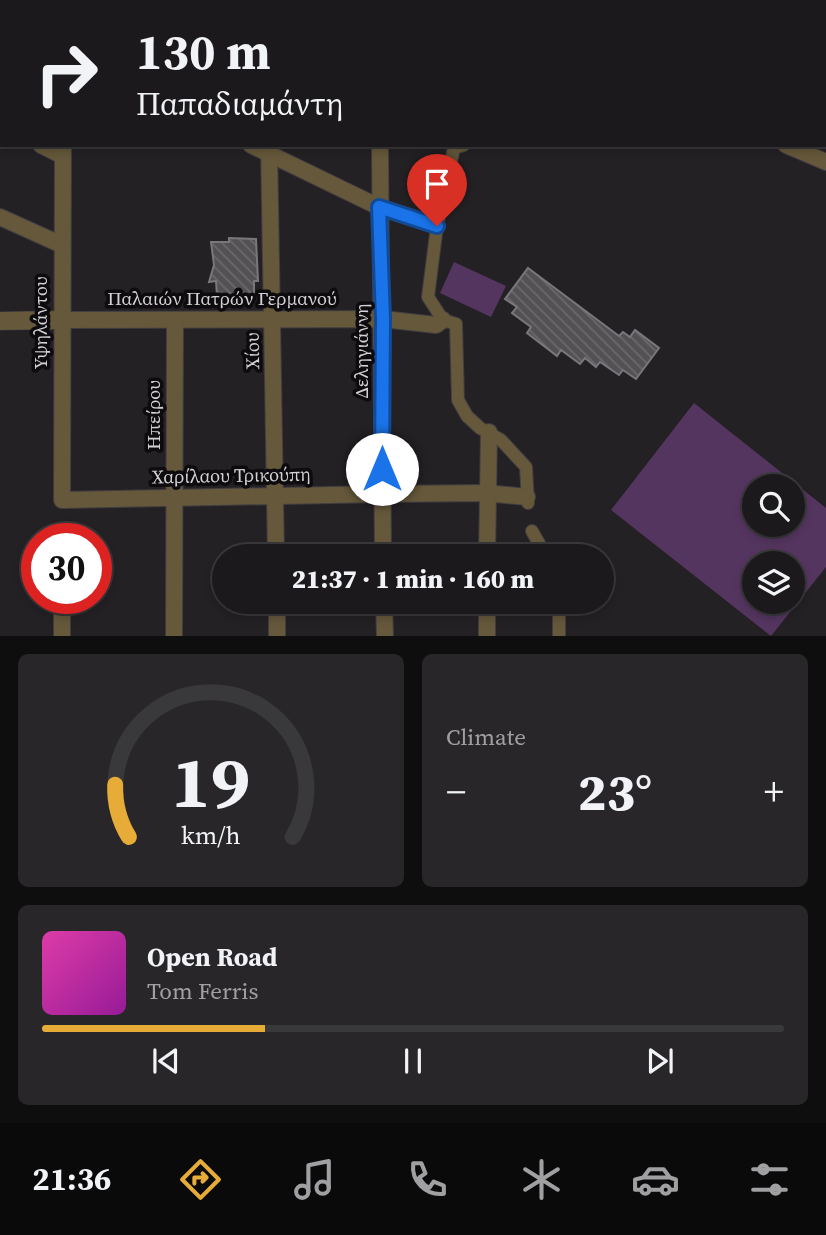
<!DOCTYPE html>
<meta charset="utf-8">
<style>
body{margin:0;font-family:"Source Serif 4",serif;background:#282629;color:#f1f3f6;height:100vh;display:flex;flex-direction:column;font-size:26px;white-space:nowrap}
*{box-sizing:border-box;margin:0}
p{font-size:23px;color:#a0a0a3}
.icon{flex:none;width:38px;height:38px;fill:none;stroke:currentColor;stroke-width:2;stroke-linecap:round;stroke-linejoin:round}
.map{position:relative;height:636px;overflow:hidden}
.sheet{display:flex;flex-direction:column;gap:18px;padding:18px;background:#0f0e0f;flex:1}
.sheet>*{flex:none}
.top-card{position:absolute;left:0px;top:0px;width:826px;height:147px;box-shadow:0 4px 10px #0003,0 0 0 2px #39383b;background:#1b191c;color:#f1f3f6;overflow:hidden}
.controls{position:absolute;left:742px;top:474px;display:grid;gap:14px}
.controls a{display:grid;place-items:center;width:63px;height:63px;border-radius:50%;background:#1b191c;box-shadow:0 4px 10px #0003,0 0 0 2px #39383b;font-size:35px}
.speed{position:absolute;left:21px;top:523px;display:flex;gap:14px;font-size:35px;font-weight:700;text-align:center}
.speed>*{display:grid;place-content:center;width:91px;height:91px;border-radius:50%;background:#1b191c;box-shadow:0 4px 10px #0003,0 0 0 2px #39383b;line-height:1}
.speed .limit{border:10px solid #d22;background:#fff;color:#111}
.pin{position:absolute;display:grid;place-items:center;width:60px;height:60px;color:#fff;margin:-72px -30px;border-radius:50% 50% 50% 0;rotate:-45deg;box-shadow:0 0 7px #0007}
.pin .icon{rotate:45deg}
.me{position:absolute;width:77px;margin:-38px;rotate:0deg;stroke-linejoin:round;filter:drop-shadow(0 0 5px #0008)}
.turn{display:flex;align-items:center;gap:24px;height:147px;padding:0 21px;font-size:32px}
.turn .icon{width:91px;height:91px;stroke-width:2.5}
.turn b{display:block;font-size:49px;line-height:60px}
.big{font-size:52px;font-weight:800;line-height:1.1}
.sheet .card{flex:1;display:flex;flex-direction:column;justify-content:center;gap:10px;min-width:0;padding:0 24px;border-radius:10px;background:#282629}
.sheet .dial{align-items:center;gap:0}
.dial svg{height:182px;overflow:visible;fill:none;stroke:#39383b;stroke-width:7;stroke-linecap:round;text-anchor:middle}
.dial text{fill:#f1f3f6;stroke:none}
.song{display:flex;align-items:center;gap:21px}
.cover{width:84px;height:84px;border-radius:10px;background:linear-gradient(135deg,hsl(320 70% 55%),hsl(300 70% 35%))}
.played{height:7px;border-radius:4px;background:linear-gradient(90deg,#e7ac37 30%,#39383b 30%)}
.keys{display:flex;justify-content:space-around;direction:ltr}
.heat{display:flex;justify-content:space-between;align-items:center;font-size:38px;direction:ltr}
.sheet .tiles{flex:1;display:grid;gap:18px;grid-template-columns:1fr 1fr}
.card:last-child{grid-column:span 2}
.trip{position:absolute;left:212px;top:544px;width:402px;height:70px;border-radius:35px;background:#1b191c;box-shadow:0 4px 10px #0003,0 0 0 2px #39383b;font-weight:800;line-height:70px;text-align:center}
.tabs{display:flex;height:112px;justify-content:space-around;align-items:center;background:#0b0a0b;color:#a0a0a3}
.tabs .icon{width:49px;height:49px}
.tabs .current{color:#e7ac37}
.tabs b{font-size:32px;color:#f1f3f6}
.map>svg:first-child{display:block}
</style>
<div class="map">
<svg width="826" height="637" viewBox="0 0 826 637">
<defs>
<pattern id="building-back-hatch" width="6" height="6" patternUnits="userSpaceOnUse" patternTransform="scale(1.75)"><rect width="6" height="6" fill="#545155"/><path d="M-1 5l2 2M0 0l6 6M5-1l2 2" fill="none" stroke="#6c696d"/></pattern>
</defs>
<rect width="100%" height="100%" fill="#242125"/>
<g fill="#54355f" fill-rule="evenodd">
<polygon points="454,262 506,286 491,317 440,293"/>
<path d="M694,403L826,508V567L771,636L611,510ZM754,486H793V525H754ZM754,564H793V602H754Z"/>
</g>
<g fill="url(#building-back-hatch)" stroke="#7a777c" stroke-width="2">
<polygon points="229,238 256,239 258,281 254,281 254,295 244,295 240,300 234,302 226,296 217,296 216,281 209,282 214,265 211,242 229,242"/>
<polygon points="528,268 619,336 623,332 630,337 635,330 659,348 636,379 623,370 619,375 600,362 596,367 585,358 580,364 561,350 557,356 527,333 531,327 512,313 517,307 505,299"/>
</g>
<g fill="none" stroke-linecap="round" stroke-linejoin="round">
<g stroke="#403d41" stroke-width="14">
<g id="pedestrian">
<polyline points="586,2 587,0"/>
<polyline points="464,145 454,148 437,226 428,297 443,320 456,324 458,400 467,416 480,428 501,440 526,467 528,503"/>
<polyline points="532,531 546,556"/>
<polyline points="559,637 559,602"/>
</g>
</g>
<g stroke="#403d41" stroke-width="18">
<g id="minor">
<polyline points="62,0 62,2"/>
<polyline points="184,0 187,2"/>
<polyline points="386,0 389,2"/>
<polyline points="659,0 660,2"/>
<polyline points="274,2 274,0"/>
<polyline points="505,2 506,0"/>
<polyline points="751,2 752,0"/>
<polyline points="0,13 2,14"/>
<polyline points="0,125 2,125"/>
<polyline points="41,145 63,156"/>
<polyline points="63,145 62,500 382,494 486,493 527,497"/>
<polyline points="251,145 379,207 437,226"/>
<polyline points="269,145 276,556"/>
<polyline points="380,145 383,556"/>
<polyline points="786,145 826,162"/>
<polyline points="0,217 62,245"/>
<polyline points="61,320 383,319 436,325 443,320"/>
<polyline points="487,556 489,432"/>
<polyline points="277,602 277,637"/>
<polyline points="384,602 385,637"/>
<polyline points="487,602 487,637"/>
<polyline points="62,637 62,598"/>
<polyline points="174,637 175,320"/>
</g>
</g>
<g stroke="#403d41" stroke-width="19">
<polyline id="tertiary" points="0,321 61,320"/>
</g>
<use href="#pedestrian" stroke="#65583b" stroke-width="12"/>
<use href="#minor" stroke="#65583b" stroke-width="16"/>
<use href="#tertiary" stroke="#65583b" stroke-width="18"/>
</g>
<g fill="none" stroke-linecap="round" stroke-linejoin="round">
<g stroke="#114b97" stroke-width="18">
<polyline id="route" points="382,469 383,319 379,207 437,226"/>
</g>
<use href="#route" stroke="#1a73e8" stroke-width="12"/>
</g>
<g text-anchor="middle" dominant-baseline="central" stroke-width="7" stroke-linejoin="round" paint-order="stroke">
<g font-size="19" fill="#d3d1d3" stroke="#0d0b0d">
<text x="222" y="298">Παλαιών Πατρών Γερμανού</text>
<text transform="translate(40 323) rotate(-90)">Υψηλάντου</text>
<text transform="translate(252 351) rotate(-91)">Χίου</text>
<text transform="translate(361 351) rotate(-90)">Δεληγιάννη</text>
<text transform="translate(153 415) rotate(-90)">Ηπείρου</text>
<text transform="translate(231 475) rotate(-1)">Χαρίλαου Τρικούπη</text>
</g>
</g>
</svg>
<div class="controls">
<a><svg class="icon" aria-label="search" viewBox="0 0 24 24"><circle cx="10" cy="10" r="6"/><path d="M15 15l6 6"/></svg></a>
<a><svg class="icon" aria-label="layers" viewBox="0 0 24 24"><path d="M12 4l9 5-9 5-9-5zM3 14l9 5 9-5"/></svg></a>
</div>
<div class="speed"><div class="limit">30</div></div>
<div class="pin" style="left:437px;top:226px;background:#d93025"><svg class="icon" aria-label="arrive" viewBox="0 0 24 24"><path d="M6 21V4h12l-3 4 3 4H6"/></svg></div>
<svg class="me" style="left:382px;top:469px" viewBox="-20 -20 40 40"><circle r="19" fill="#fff"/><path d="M0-13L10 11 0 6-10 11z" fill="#1a73e8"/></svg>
<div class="trip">21:37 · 1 min · 160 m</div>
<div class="top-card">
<div class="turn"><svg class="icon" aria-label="right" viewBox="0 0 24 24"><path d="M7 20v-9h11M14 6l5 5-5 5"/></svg><div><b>130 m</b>Παπαδιαμάντη</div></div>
</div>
</div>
<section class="sheet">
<div class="tiles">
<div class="card dial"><svg viewBox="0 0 100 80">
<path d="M14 69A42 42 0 1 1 86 69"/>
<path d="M14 69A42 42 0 0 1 8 46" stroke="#e7ac37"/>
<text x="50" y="56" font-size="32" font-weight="700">19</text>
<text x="50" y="72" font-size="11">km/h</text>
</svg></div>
<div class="card"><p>Climate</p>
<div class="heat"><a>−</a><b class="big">23°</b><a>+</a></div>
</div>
<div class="card">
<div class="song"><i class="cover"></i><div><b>Open Road</b><p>Tom Ferris</p></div></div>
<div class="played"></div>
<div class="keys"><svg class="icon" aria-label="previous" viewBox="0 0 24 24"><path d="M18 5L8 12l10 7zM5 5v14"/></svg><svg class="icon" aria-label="pause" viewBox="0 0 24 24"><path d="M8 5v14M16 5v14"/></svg><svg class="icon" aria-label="next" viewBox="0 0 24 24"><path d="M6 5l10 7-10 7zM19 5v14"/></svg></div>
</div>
</div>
</section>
<nav class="tabs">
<b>21:36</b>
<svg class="icon current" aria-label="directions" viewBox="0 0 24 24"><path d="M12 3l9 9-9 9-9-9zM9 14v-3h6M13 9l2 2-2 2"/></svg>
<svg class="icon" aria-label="music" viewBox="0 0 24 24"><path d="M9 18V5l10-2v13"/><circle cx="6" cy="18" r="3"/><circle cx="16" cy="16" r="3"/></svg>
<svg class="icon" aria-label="phone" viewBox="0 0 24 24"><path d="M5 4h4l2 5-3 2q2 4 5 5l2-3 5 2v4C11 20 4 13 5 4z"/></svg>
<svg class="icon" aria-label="climate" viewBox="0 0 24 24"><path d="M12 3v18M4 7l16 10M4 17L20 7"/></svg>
<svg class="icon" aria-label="car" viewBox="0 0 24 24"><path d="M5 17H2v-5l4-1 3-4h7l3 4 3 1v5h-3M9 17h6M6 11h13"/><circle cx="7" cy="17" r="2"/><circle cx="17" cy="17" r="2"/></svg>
<svg class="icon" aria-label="filters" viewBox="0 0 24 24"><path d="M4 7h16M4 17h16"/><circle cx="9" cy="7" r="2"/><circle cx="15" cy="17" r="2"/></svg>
</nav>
